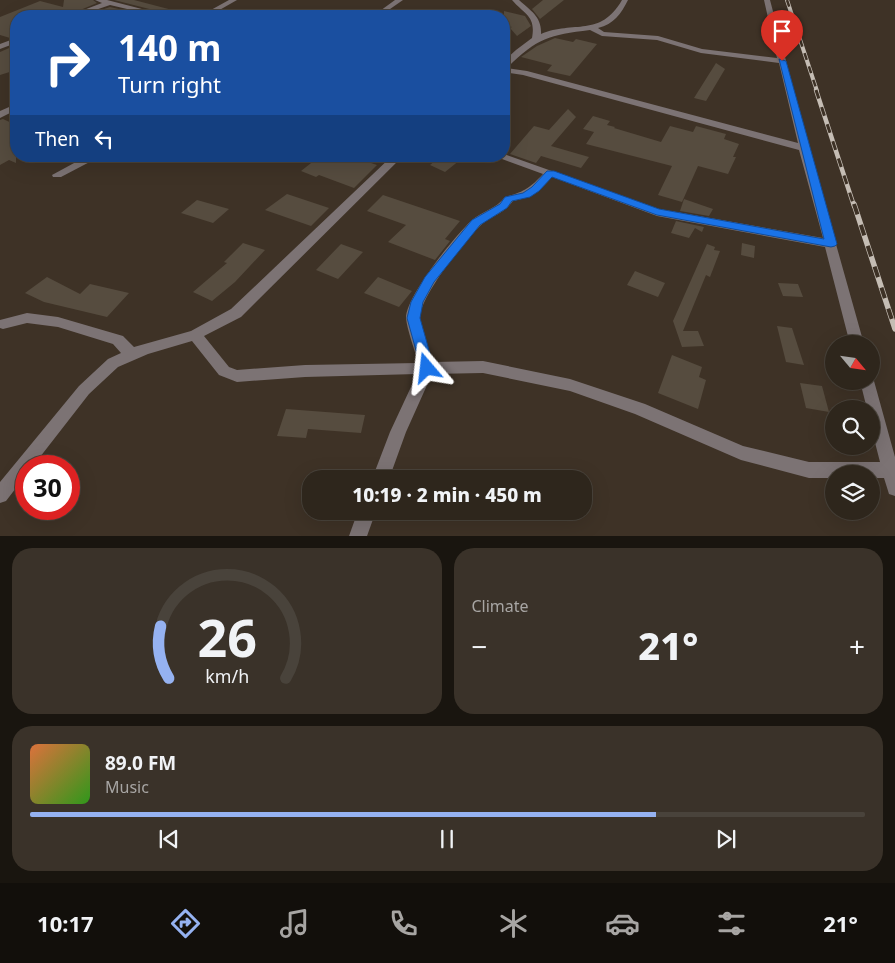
<!DOCTYPE html>
<meta charset="utf-8">
<style>
body{margin:0;font-family:"Noto Sans",sans-serif;background:#3a3229;color:#f1f3f6;height:100vh;display:flex;flex-direction:column;font-size:19px;white-space:nowrap}
*{box-sizing:border-box;margin:0}
p{font-size:16px;color:#a7a5a3}
.icon{flex:none;width:28px;height:28px;fill:none;stroke:currentColor;stroke-width:2;stroke-linecap:round;stroke-linejoin:round}
.map{position:relative;height:536px;overflow:hidden}
.side{display:flex;flex-direction:column;gap:12px;padding:12px;background:#19150f;flex:1}
.side>*{flex:none}
.banner{position:absolute;left:10px;top:10px;width:500px;height:152px;border-radius:20px;box-shadow:0 5px 20px #0002,0 0 0 1px #49433b;background:#1a4fa0;color:#fff;overflow:hidden}
.needle{width:32px;rotate:119deg}
.controls{position:absolute;left:825px;top:335px;display:grid;gap:10px}
.controls a{display:grid;place-items:center;width:55px;height:55px;border-radius:50%;background:#2e261c;box-shadow:0 5px 20px #0002,0 0 0 1px #49433b;font-size:25px}
.speed{position:absolute;left:15px;top:455px;display:flex;gap:10px;font-size:25px;font-weight:700;text-align:center}
.speed>*{display:grid;place-content:center;width:65px;height:65px;border-radius:50%;background:#2e261c;box-shadow:0 5px 20px #0002,0 0 0 1px #49433b;line-height:1}
.speed .limit{border:8px solid #d22;background:#fff;color:#111}
.pin{position:absolute;display:grid;place-items:center;width:42px;height:42px;color:#fff;margin:-51px -21px;border-radius:50% 50% 50% 0;rotate:-45deg;box-shadow:0 0 5px #0007}
.pin .icon{rotate:45deg}
.me{position:absolute;width:55px;margin:-28px;rotate:343deg;stroke-linejoin:round;filter:drop-shadow(0 0 4px #0008)}
.turn{display:flex;align-items:center;gap:18px;height:105px;padding:0 25px;font-size:22px}
.turn .icon{width:65px;height:65px;stroke-width:2.5}
.turn b{display:block;font-size:35px;line-height:42px}
.then{display:flex;align-items:center;height:48px;padding:0 25px;background:#0003;gap:10px;font-size:19px}
.big{font-size:38px;font-weight:800;line-height:1.1}
.side .widget{flex:1;display:flex;flex-direction:column;justify-content:center;gap:8px;min-width:0;padding:0 18px;border-radius:20px;background:#3a3229}
.side .dial{align-items:center;gap:0}
.dial svg{height:130px;overflow:visible;fill:none;stroke:#49433b;stroke-width:7;stroke-linecap:round;text-anchor:middle}
.dial text{fill:#f1f3f6;stroke:none}
.song{display:flex;align-items:center;gap:15px}
.cover{width:60px;height:60px;border-radius:8px;background:linear-gradient(135deg,hsl(20 70% 55%),hsl(110 70% 35%))}
.played{height:5px;border-radius:2px;background:linear-gradient(90deg,#95b2f1 75%,#49433b 75%)}
.keys{display:flex;justify-content:space-around;direction:ltr}
.heat{display:flex;justify-content:space-between;align-items:center;font-size:28px;direction:ltr}
.side .tiles{flex:1;display:grid;gap:12px;grid-template-columns:1fr 1fr}
.widget:last-child{grid-column:span 2}
.trip{position:absolute;left:302px;top:470px;width:290px;height:50px;border-radius:20px;background:#2e261c;box-shadow:0 5px 20px #0002,0 0 0 1px #49433b;font-weight:800;line-height:50px;text-align:center}
.tabs{display:flex;height:80px;justify-content:space-around;align-items:center;background:#120f0b;color:#a7a5a3}
.tabs .icon{width:35px;height:35px}
.tabs .active{color:#95b2f1}
.tabs b{font-size:22px;color:#f1f3f6}
.map>svg:first-child{display:block}
</style>
<div class="map">
<svg width="895" height="536" viewBox="0 0 895 536">
<rect width="100%" height="100%" fill="#3e3226"/>
<g fill="#564c3f">
<polygon points="64,0 93,0 97,3 66,16 16,16 16,36 10,38 0,35 0,17 40,1 63,7"/>
<polygon points="114,0 134,0 180,12 180,16 171,16 169,14"/>
<polygon points="543,0 564,0 540,19 532,9"/>
<polygon points="110,7 150,16 83,16"/>
<polygon points="504,11 525,16 531,26 517,36 510,28 512,27 504,25"/>
<polygon points="555,38 573,42 576,39 597,44 570,76 547,71 552,65 521,57 537,46"/>
<polygon points="16,45 16,70 0,75 0,52"/>
<polygon points="716,63 725,69 706,101 694,98"/>
<polygon points="568,109 576,117 551,146 589,157 581,168 541,156 536,163 510,154 534,126 549,130"/>
<polygon points="593,116 610,121 607,125 615,127 614,128 661,142 670,126 693,132 696,126 726,134 724,139 739,144 733,157 736,157 728,174 698,166 682,202 658,195 672,166 586,144 594,132 583,129"/>
<polygon points="3,119 16,125 16,163 9,160 0,165 0,120"/>
<polygon points="320,156 350,156 377,165 354,188 319,175 316,177 301,171"/>
<polygon points="441,156 465,156 445,172 430,165"/>
<polygon points="287,194 329,208 311,226 265,210"/>
<polygon points="383,195 460,221 445,239 450,241 435,260 388,242 406,225 367,211"/>
<polygon points="684,199 713,209 709,216 680,211"/>
<polygon points="197,200 229,209 213,223 181,213"/>
<polygon points="676,221 704,227 702,232 695,228 689,238 671,233"/>
<polygon points="243,243 265,250 235,282 212,301 193,292 227,263 224,262"/>
<polygon points="742,243 755,246 754,258 741,255"/>
<polygon points="341,244 363,252 338,279 316,270"/>
<polygon points="707,244 715,247 714,250 720,251 710,277 706,275 683,331 698,331 704,346 682,347 673,321"/>
<polygon points="635,271 665,283 658,297 627,285"/>
<polygon points="47,277 80,294 90,284 129,293 107,317 44,302 25,293"/>
<polygon points="378,277 412,291 399,307 364,293"/>
<polygon points="778,283 798,284 803,297 783,296"/>
<polygon points="777,326 792,328 804,365 786,362"/>
<polygon points="672,355 702,367 699,377 706,380 698,409 658,393"/>
<polygon points="800,383 822,386 829,412 806,408"/>
<polygon points="286,409 365,415 361,433 308,429 306,438 277,436"/>
</g>
<g fill="none" stroke-linecap="round" stroke-linejoin="round">
<g fill="#7c7374" fill-rule="evenodd">
<polygon points="95,0 107,0 169,16 157,16 110,5 78,16 68,16 102,3"/>
<polygon points="229,0 237,0 209,16 200,16"/>
<polygon points="395,0 403,0 380,16 373,16"/>
<path d="M512,0H519C531,11 542,17 541,34C574,20 600,38 622,0H628C621,14 614,24 598,28L604,32L658,36L702,49L777,58L764,0H770L809,148L864,344H850L825,247L657,216L552,177C538,192 533,197 513,201C504,214 490,216 480,226C464,241 419,298 420,318C420,330 429,350 433,362L483,361L570,379L645,404L743,446L809,462H880L871,427V409H867L860,381H871V376L874,381L895,457V496L889,494L884,478H871V474H834V478H809L741,460L635,414L570,391L483,373L432,374L406,432L389,479H372L390,432L417,374L305,377L237,382L219,375L192,341L148,354L118,367L89,394L33,466H26V475L6,501L0,503V482L79,386L108,359L121,353L113,344L58,327L27,323L3,329L0,328V320L27,313L58,317L123,336L134,347L191,331L231,309L392,156H403L241,317L204,336L229,367L237,370L305,365L418,363C415,350 407,330 406,318C406,296 455,236 471,221C482,211 496,209 505,197C524,192 530,188 543,174L494,156H504V154L659,209L823,238L799,150L523,75L504,72V61L516,50L532,38C536,16 525,15 512,0ZM590,30L602,36L657,40L701,53L779,63L798,143L527,71L507,68C537,38 549,35 590,30Z"/>
<polygon points="16,38 16,43 0,49 0,44"/>
<polygon points="16,104 16,110 0,118 0,111"/>
<polygon points="87,156 101,156 61,177 53,177 52,175"/>
<polygon points="358,511 376,511 367,536 349,536"/>
</g>
<g stroke="#c5bdb4" stroke-width="4">
<polyline id="rail-far2" points="787,0 817,91"/>
</g>
<g stroke="#c5bdb4" stroke-width="4.5">
<polyline id="rail-far1" points="816,90 854,206"/>
</g>
<g stroke="#c5bdb4" stroke-width="5.5">
<polyline id="rail" points="854,204 895,329"/>
</g>
<use href="#rail-far2" stroke="#3e3226" stroke-width="2.5" stroke-dasharray="7" stroke-linecap="butt"/>
<use href="#rail-far1" stroke="#3e3226" stroke-width="3" stroke-dasharray="9" stroke-linecap="butt"/>
<use href="#rail" stroke="#3e3226" stroke-width="4" stroke-dasharray="11" stroke-linecap="butt"/>
</g>
<polygon fill="#1a73e8" stroke="#114b97" points="779,59 786,61 837,244 835,246 831,247 657,215 552,177 539,191 530,197 512,201 507,208 480,225 434,282 423,302 420,318 434,368 432,372 427,373 422,372 407,318 411,302 425,277 472,220 500,204 505,197 523,193 532,187 547,171 554,171 659,209 824,239"/>
</svg>
<div class="controls">
<a><svg class="needle" viewBox="-14 -14 28 28"><path d="M0-13l5 13h-10z" fill="#e53935"/><path d="M0 13l5-13h-10z" fill="#a7a5a3"/></svg></a>
<a><svg class="icon" aria-label="search" viewBox="0 0 24 24"><circle cx="10" cy="10" r="6"/><path d="M15 15l6 6"/></svg></a>
<a><svg class="icon" aria-label="layers" viewBox="0 0 24 24"><path d="M12 4l9 5-9 5-9-5zM3 14l9 5 9-5"/></svg></a>
</div>
<div class="speed"><div class="limit">30</div></div>
<div class="pin" style="left:782px;top:61px;background:#d93025"><svg class="icon" aria-label="arrive" viewBox="0 0 24 24"><path d="M6 21V4h12l-3 4 3 4H6"/></svg></div>
<svg class="me" style="left:427px;top:368px" viewBox="-20 -20 40 40"><path d="M0-17L14 15 0 8-14 15z" fill="#1a73e8" stroke="#fff" stroke-width="4"/></svg>
<div class="trip">10:19 · 2 min · 450 m</div>
<div class="banner">
<div class="turn"><svg class="icon" aria-label="right" viewBox="0 0 24 24"><path d="M7 20v-9h11M14 6l5 5-5 5"/></svg><div><b>140 m</b>Turn right</div></div>
<div class="then">Then<svg class="icon" aria-label="left" viewBox="0 0 24 24"><path d="M17 20v-9H6M10 6l-5 5 5 5"/></svg></div>
</div>
</div>
<section class="side">
<div class="tiles">
<div class="widget dial"><svg viewBox="0 0 100 80">
<path d="M14 69A42 42 0 1 1 86 69"/>
<path d="M14 69A42 42 0 0 1 9 37" stroke="#95b2f1"/>
<text x="50" y="56" font-size="32" font-weight="700">26</text>
<text x="50" y="72" font-size="11">km/h</text>
</svg></div>
<div class="widget"><p>Climate</p>
<div class="heat"><a>−</a><b class="big">21°</b><a>+</a></div>
</div>
<div class="widget">
<div class="song"><i class="cover"></i><div><b>89.0 FM</b><p>Music</p></div></div>
<div class="played"></div>
<div class="keys"><svg class="icon" aria-label="previous" viewBox="0 0 24 24"><path d="M18 5L8 12l10 7zM5 5v14"/></svg><svg class="icon" aria-label="pause" viewBox="0 0 24 24"><path d="M8 5v14M16 5v14"/></svg><svg class="icon" aria-label="next" viewBox="0 0 24 24"><path d="M6 5l10 7-10 7zM19 5v14"/></svg></div>
</div>
</div>
</section>
<nav class="tabs">
<b>10:17</b>
<svg class="icon active" aria-label="directions" viewBox="0 0 24 24"><path d="M12 3l9 9-9 9-9-9zM9 14v-3h6M13 9l2 2-2 2"/></svg>
<svg class="icon" aria-label="music" viewBox="0 0 24 24"><path d="M9 18V5l10-2v13"/><circle cx="6" cy="18" r="3"/><circle cx="16" cy="16" r="3"/></svg>
<svg class="icon" aria-label="phone" viewBox="0 0 24 24"><path d="M5 4h4l2 5-3 2q2 4 5 5l2-3 5 2v4C11 20 4 13 5 4z"/></svg>
<svg class="icon" aria-label="climate" viewBox="0 0 24 24"><path d="M12 3v18M4 7l16 10M4 17L20 7"/></svg>
<svg class="icon" aria-label="car" viewBox="0 0 24 24"><path d="M5 17H2v-5l4-1 3-4h7l3 4 3 1v5h-3M9 17h6M6 11h13"/><circle cx="7" cy="17" r="2"/><circle cx="17" cy="17" r="2"/></svg>
<svg class="icon" aria-label="filters" viewBox="0 0 24 24"><path d="M4 7h16M4 17h16"/><circle cx="9" cy="7" r="2"/><circle cx="15" cy="17" r="2"/></svg>
<b>21°</b>
</nav>
